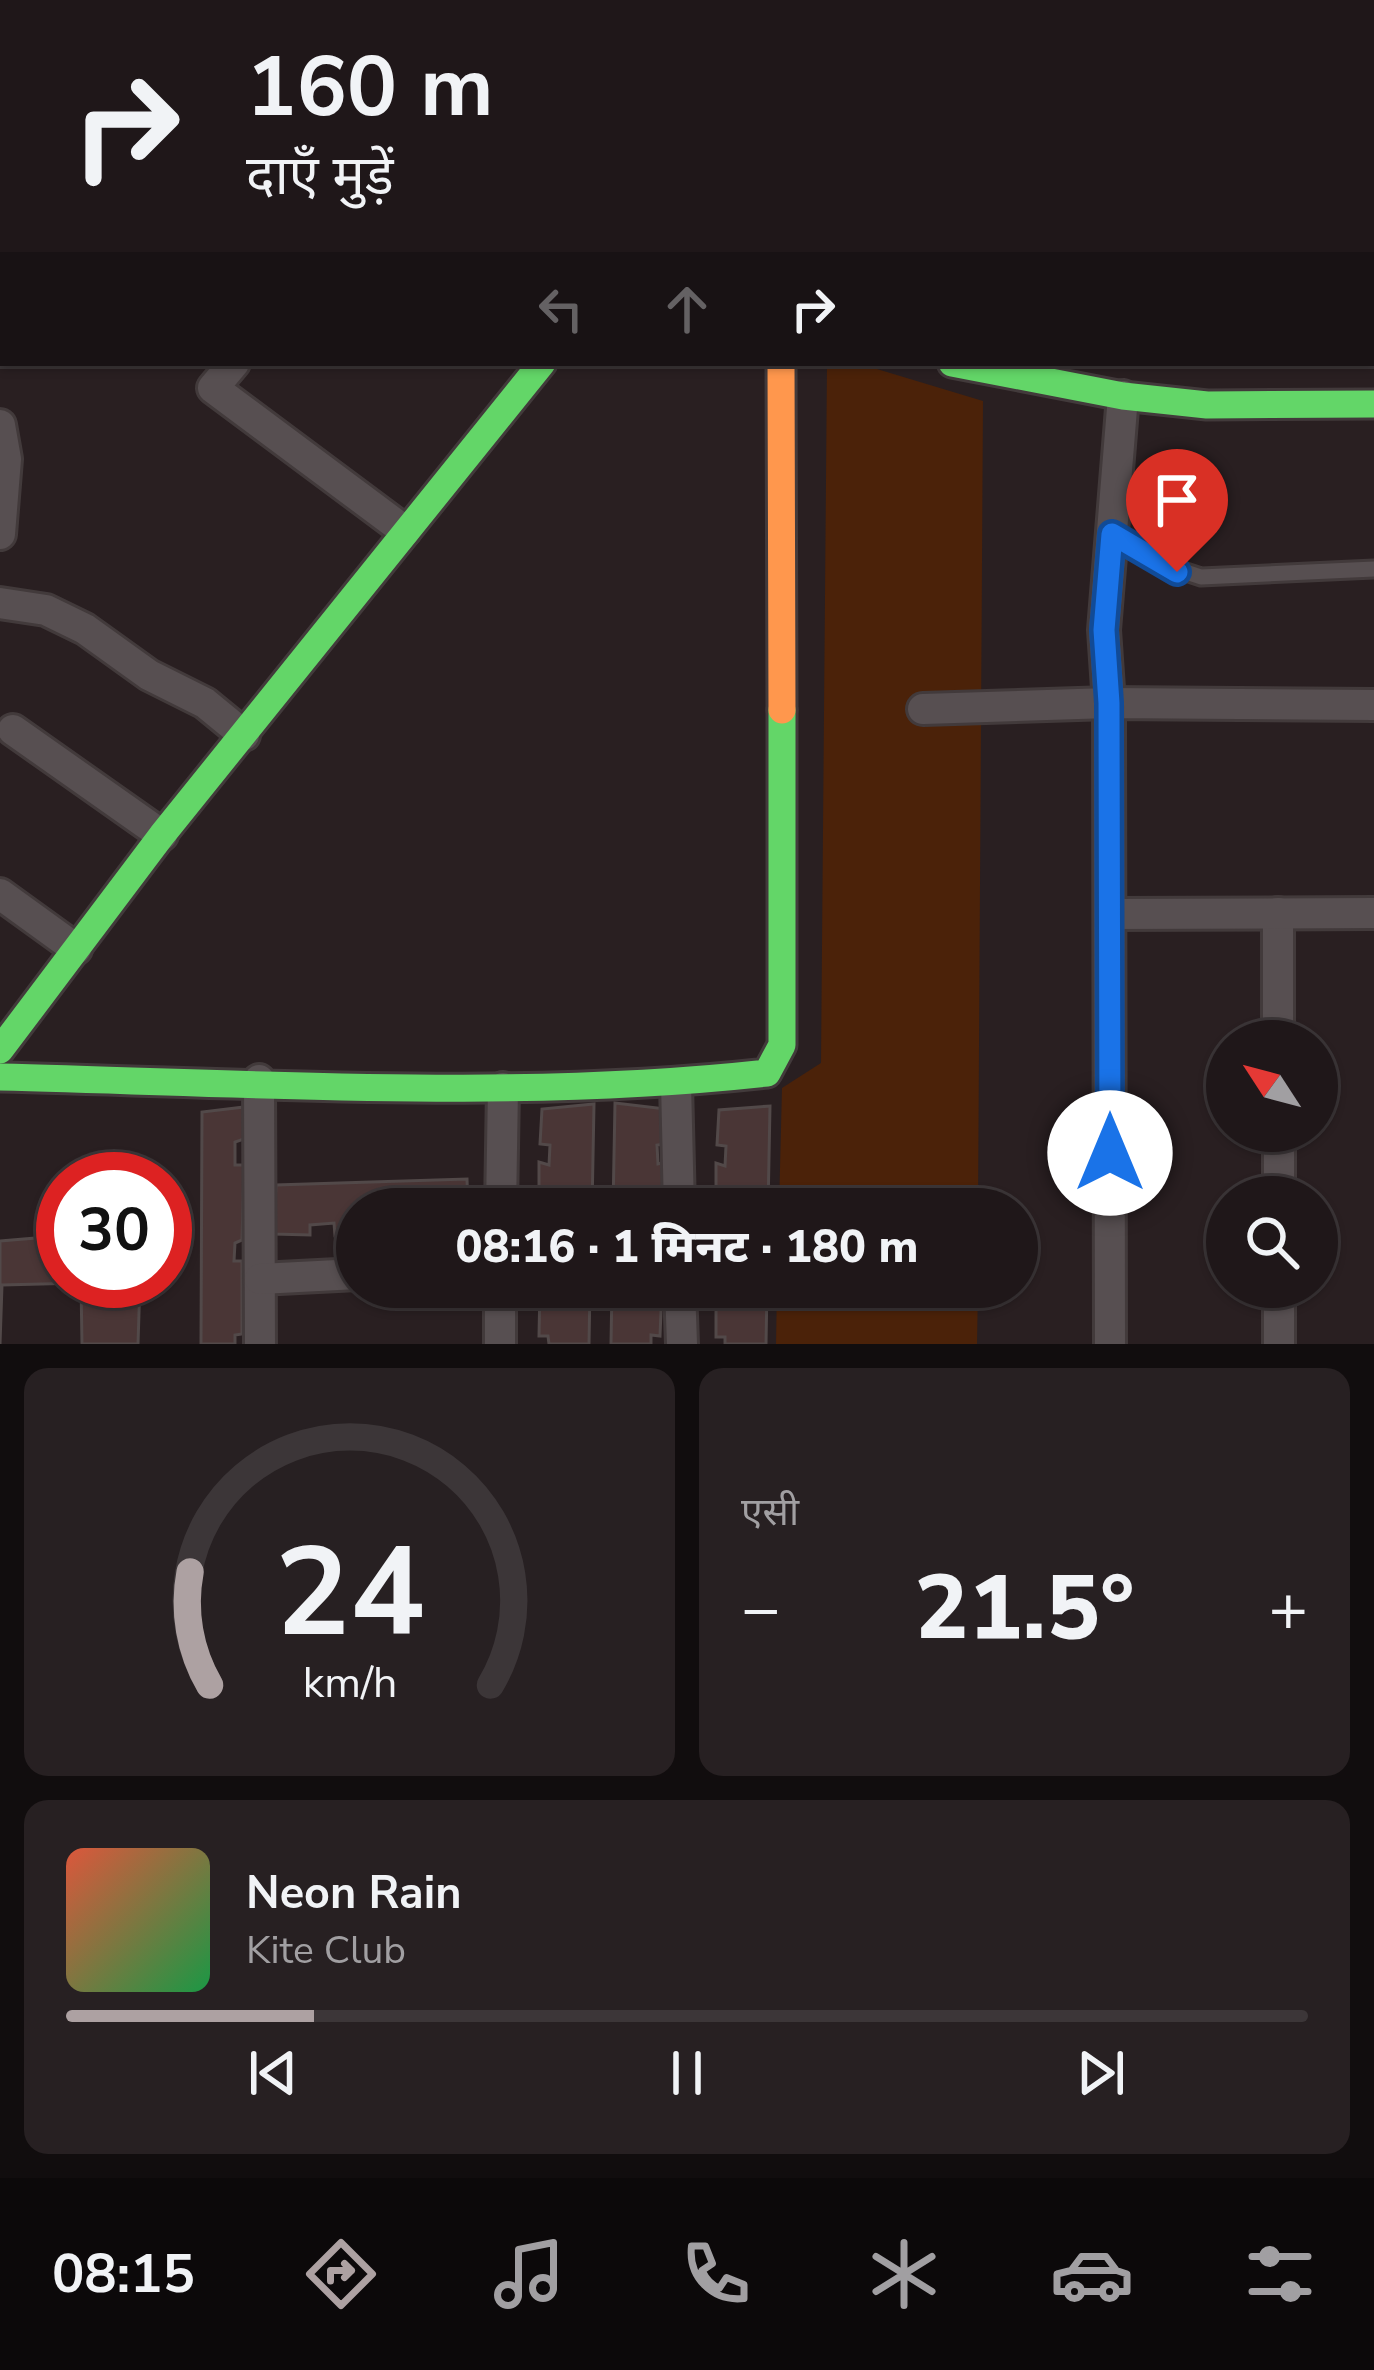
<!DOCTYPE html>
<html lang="hi">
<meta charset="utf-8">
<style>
body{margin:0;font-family:"Nunito Sans","Noto Sans Devanagari",sans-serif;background:#272022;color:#f1f3f6;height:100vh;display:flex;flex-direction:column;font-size:45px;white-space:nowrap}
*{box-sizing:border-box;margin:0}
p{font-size:39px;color:#a19fa2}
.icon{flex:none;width:66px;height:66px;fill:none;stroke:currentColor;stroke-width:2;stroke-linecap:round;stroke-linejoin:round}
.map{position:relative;height:1344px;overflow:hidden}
.side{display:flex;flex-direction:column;gap:24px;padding:24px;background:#110d0e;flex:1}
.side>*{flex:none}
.top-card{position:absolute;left:0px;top:0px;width:1374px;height:366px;box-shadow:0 3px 9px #0004,0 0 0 3px #3c3638;background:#1f1719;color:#f1f3f6;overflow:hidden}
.needle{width:78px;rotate:306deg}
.tools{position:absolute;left:1206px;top:1020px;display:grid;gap:24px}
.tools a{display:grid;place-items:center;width:132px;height:132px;border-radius:50%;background:#1f1719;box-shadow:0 3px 9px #0004,0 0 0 3px #3c3638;font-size:60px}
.speed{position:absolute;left:36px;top:1152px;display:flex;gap:24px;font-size:60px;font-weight:700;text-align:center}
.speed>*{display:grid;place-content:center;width:156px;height:156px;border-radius:50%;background:#1f1719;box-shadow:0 3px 9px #0004,0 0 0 3px #3c3638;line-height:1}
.speed .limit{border:18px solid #d22;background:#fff;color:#111}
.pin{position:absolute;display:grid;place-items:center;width:102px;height:102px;color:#fff;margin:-123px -51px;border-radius:50% 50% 50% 0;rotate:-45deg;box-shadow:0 0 12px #0007}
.pin .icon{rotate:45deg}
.me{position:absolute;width:132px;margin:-66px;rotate:0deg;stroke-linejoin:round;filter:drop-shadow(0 0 9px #0008)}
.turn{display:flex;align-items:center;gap:42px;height:252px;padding:0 48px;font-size:54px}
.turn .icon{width:156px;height:156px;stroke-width:2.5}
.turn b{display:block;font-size:84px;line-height:102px}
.lanes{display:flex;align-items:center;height:114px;padding:0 48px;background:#0003;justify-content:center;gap:60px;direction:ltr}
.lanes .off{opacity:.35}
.big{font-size:90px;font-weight:800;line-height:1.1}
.side .card{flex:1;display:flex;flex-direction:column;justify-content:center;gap:18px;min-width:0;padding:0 42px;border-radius:24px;background:#272022}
.side .dial{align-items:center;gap:0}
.dial svg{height:312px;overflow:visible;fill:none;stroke:#3c3638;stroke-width:7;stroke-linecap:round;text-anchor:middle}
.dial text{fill:#f1f3f6;stroke:none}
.song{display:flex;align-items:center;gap:36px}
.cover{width:144px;height:144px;border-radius:18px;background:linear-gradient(135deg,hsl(10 70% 55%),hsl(140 70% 35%))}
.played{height:12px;border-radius:6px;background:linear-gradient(90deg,#ada1a2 20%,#3c3638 20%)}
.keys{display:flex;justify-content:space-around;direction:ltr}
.heat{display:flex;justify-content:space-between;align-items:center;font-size:66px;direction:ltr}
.side .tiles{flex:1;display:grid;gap:24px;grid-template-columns:1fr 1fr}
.card:last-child{grid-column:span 2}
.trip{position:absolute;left:336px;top:1188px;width:702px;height:120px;border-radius:60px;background:#1f1719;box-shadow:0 3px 9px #0004,0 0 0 3px #3c3638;font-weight:800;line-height:120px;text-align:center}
.tabs{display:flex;height:192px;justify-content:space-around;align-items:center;background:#0c090a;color:#a19fa2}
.tabs .icon{width:84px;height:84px}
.tabs .active{color:#ada1a2}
.tabs b{font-size:54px;color:#f1f3f6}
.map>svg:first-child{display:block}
</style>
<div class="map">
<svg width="1374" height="1344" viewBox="0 0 1374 1344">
<rect width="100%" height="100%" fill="#291f21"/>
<g fill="#4b2209">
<polygon points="741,0 1237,3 735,3"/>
<polygon points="827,363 857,363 983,401 978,1209 779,1209 782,1088 821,1063"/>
<polygon points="777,1287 978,1287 977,1344 776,1344"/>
</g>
<g fill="#4a3636" stroke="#524949" stroke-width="3">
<rect x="480" y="0" width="184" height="3"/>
<rect x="1292" y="0" width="70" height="3"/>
<polygon points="615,1103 666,1109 667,1144 657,1145 658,1164 667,1162 665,1209 613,1209"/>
<polygon points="594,1104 592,1209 539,1209 539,1162 549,1165 550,1145 540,1144 542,1109"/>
<polygon points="770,1106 768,1209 716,1209 716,1163 725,1166 726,1146 717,1145 719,1110"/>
<polygon points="244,1107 244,1139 235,1142 235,1165 244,1165 242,1240 235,1243 234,1261 242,1261 242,1334 235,1335 235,1344 201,1344 202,1112"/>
<polygon points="467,1179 468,1209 357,1209 357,1237 335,1236 334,1223 310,1225 310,1235 274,1234 276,1185"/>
<polygon points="63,1219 63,1281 140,1281 138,1344 82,1344 81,1283 2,1285 0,1344 0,1241 47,1237 48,1220"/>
<polygon points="540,1287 590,1287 589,1344 549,1344 548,1336 539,1336"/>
<polygon points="612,1287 662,1287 660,1336 651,1335 651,1344 611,1344"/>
<polygon points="716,1287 767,1287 766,1344 725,1344 725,1337 716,1337"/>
</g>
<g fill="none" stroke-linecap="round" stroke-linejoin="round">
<g stroke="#423a3b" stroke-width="21">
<g id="lane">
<polyline points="1270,3 1270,0"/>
<polyline points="1371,107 1374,107"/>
<polyline points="1112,534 1153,561 1201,577 1374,569"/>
</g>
</g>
<g stroke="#423a3b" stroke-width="36">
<g id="street">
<polyline points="0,162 3,163"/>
<polyline points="234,363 213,388 405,531"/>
<polyline points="0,425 6,459 0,534"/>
<polyline points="0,603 46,610 85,629 149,675 205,703 244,735"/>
<polyline points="923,709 1109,703 1374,705"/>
<polyline points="13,730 162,835"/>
<polyline points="0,894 76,949"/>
<polyline points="1278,913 1278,1041"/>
<polyline points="1110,914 1374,913"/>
<polyline points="259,1080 260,1344"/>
<polyline points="676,1083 679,1209"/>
<polyline points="1279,1131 1279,1197"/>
<polyline points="501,1209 503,1088"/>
<polyline points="260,1279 357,1274"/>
<polyline points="500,1287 500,1344"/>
<polyline points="680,1287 682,1344"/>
<polyline points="1279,1287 1279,1344"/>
<polyline points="1110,1344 1109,703 1104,630 1123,396"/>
</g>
</g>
<g stroke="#423a3b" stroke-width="33">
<g id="fast">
<polyline points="952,363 1123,396 1207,405 1374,404"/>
<polyline points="0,1050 162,835 542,363"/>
<path d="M0,1077C255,1083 513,1101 767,1073L782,1045V710"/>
</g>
</g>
<g stroke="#423a3b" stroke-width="33">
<g id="slow">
<polyline points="250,0 254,3"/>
<polyline points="781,363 782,710"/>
</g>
</g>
<use href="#lane" stroke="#574f51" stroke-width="15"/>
<use href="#street" stroke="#574f51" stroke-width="30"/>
<use href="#fast" stroke="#63d668" stroke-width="27"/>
<use href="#slow" stroke="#ff974d" stroke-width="27"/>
</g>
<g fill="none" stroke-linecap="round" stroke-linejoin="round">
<g stroke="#114b97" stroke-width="30">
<polyline id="route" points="1110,1153 1109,703 1104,630 1112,534 1177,572"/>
</g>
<use href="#route" stroke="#1a73e8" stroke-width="21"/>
</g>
</svg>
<div class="tools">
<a><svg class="needle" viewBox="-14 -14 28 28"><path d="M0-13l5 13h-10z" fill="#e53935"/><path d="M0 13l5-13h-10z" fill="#a19fa2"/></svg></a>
<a><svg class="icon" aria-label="search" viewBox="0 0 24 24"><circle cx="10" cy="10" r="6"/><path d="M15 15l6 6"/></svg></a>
</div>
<div class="speed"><div class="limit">30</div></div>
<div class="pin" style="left:1177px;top:572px;background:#d93025"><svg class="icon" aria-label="arrive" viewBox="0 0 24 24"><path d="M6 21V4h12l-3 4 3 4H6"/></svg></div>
<svg class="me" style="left:1110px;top:1153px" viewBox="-20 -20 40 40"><circle r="19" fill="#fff"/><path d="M0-13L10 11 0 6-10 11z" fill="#1a73e8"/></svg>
<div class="trip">08:16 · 1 मिनट · 180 m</div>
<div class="top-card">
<div class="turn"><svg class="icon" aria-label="right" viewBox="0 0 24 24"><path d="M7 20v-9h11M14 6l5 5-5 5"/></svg><div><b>160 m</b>दाएँ मुड़ें</div></div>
<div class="lanes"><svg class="icon off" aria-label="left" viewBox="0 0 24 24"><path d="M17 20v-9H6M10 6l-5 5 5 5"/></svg><svg class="icon off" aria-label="ahead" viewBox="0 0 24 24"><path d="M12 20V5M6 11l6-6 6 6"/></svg><svg class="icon" aria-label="right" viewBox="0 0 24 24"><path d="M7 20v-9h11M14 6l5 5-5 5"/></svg></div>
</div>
</div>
<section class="side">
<div class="tiles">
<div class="card dial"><svg viewBox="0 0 100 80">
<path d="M14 69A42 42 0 1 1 86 69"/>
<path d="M14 69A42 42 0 0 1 9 40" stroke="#ada1a2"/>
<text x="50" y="56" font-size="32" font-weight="700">24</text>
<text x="50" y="72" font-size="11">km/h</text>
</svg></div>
<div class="card"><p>एसी</p>
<div class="heat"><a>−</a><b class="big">21.5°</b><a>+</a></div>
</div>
<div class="card">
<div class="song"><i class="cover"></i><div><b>Neon Rain</b><p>Kite Club</p></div></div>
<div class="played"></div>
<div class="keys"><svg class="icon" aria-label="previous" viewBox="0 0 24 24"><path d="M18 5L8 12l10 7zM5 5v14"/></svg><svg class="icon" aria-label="pause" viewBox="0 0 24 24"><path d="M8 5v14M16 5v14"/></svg><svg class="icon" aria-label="next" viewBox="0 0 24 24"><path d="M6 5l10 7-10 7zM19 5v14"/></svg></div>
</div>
</div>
</section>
<nav class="tabs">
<b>08:15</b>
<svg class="icon active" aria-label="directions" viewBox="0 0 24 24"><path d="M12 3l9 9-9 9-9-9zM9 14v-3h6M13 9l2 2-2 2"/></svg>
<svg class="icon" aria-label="music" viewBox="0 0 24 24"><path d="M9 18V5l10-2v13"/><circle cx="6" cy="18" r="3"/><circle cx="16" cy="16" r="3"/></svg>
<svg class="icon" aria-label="phone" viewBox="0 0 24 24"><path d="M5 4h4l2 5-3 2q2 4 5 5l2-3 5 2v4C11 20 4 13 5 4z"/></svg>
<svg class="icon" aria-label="climate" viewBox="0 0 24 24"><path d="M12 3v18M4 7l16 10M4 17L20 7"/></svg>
<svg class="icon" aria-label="car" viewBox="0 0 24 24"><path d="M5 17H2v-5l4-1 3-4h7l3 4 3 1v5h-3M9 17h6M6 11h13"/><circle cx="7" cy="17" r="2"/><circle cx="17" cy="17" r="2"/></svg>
<svg class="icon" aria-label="filters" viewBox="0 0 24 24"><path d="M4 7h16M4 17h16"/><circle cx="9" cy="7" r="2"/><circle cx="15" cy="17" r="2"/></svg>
</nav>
